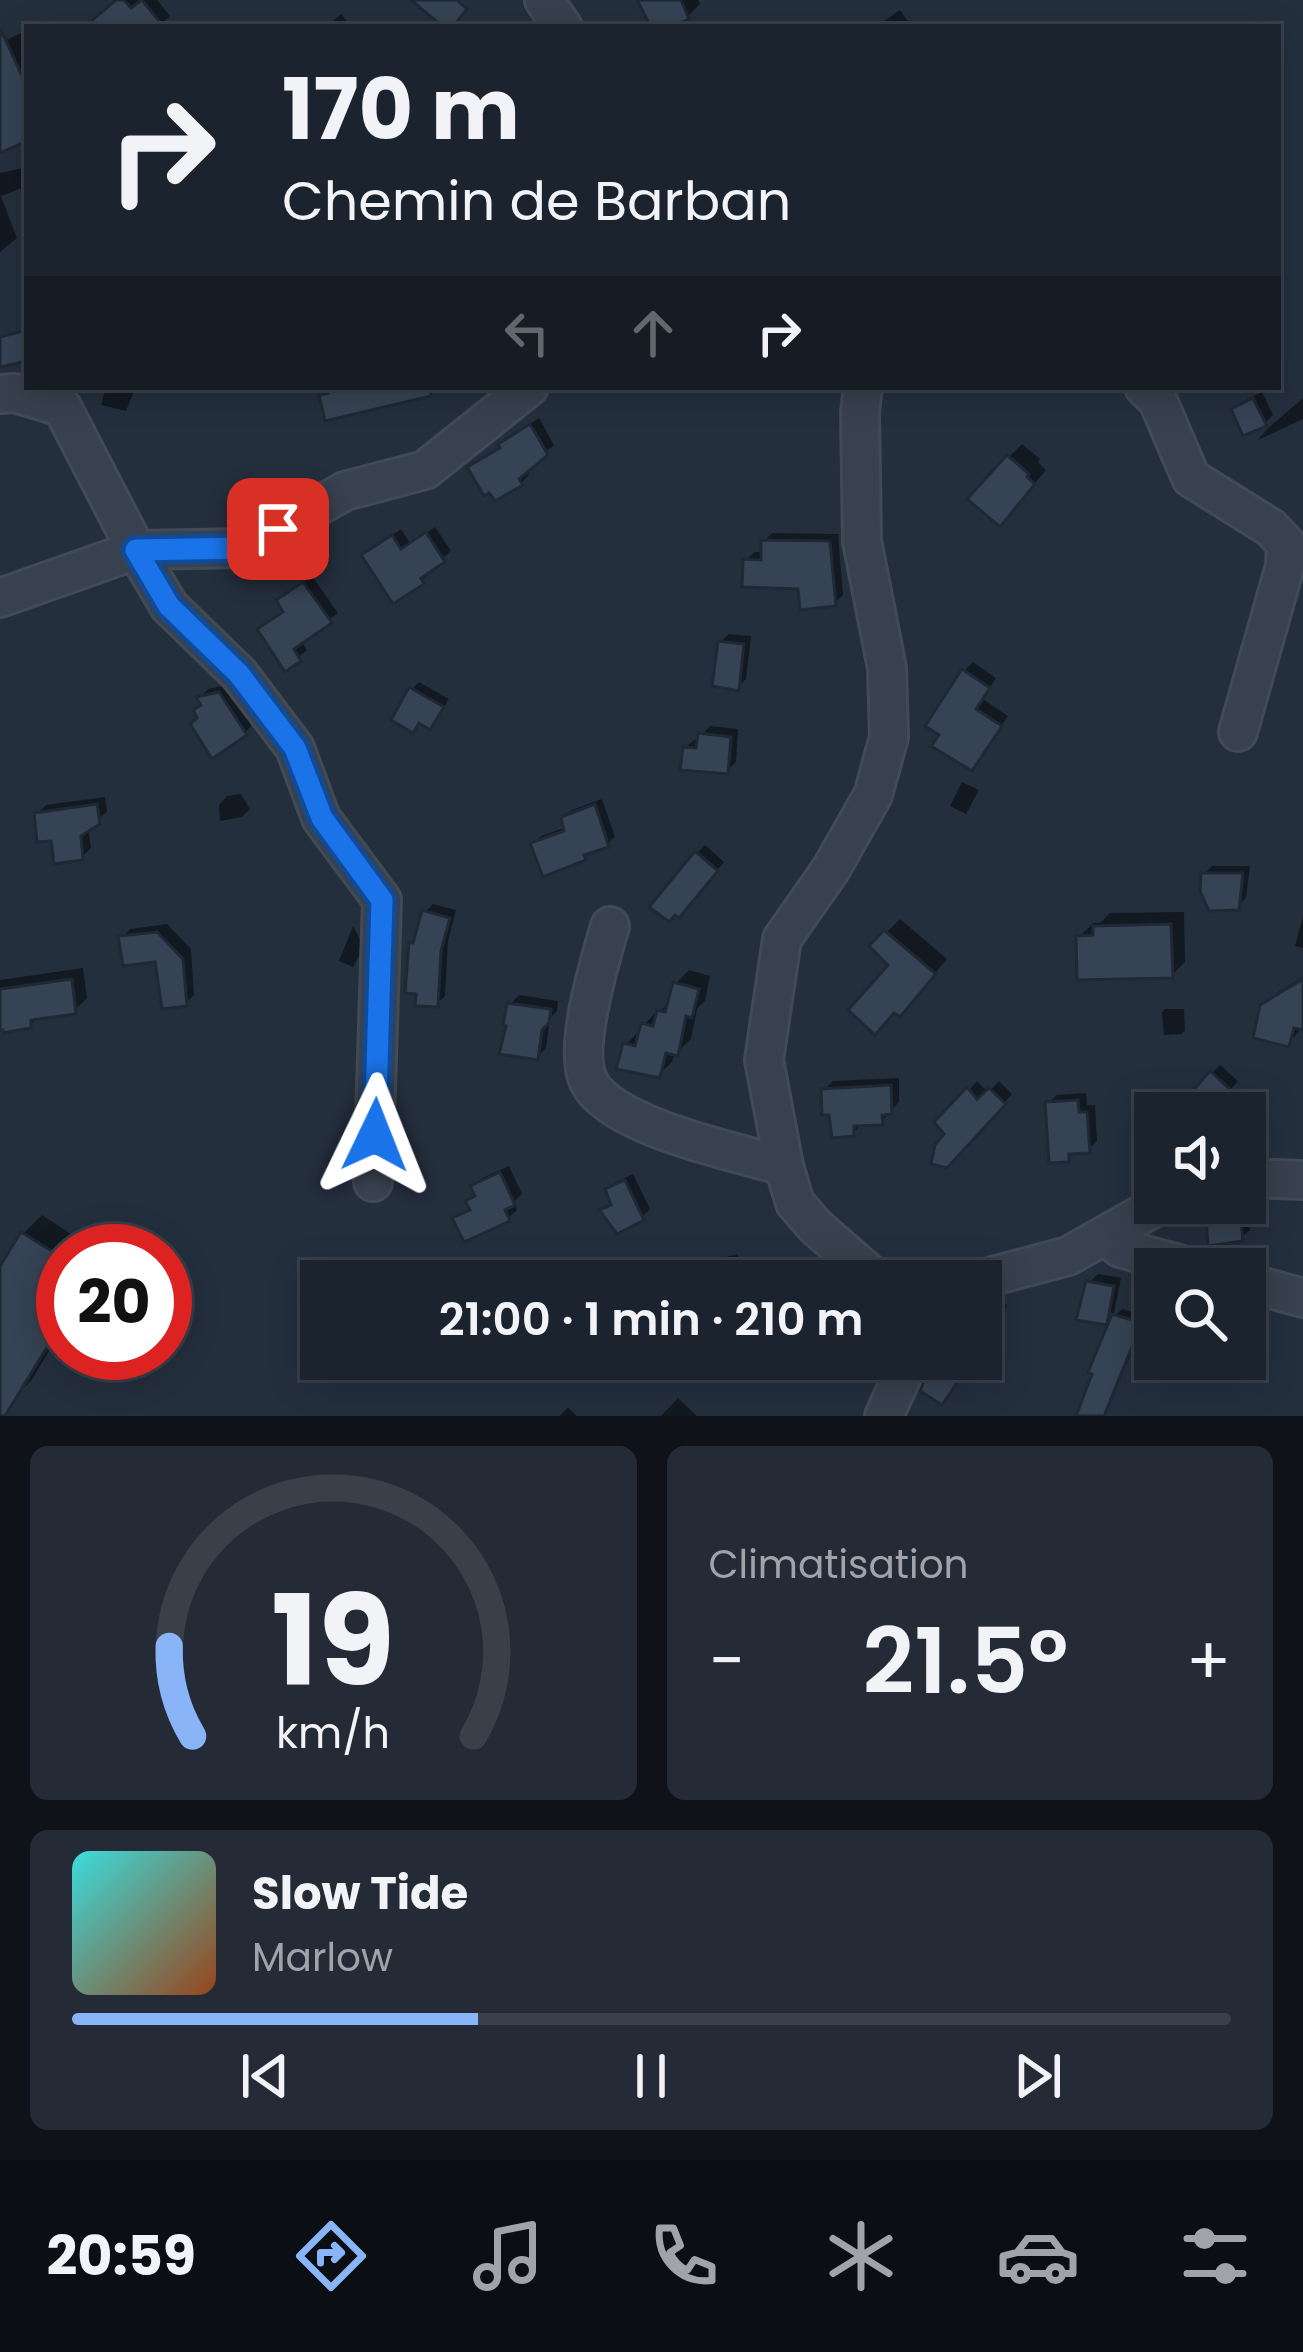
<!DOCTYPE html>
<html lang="fr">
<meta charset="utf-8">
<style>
body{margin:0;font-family:Poppins,sans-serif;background:#242b36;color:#f1f3f6;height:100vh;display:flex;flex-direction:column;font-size:45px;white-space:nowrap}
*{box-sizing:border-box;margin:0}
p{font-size:39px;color:#a0a4aa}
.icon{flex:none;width:66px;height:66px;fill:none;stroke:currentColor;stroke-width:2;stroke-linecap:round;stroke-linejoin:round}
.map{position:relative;height:1416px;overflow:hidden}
.sheet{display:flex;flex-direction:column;gap:30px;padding:30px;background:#0f1319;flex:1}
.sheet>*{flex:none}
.hud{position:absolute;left:24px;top:24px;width:1257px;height:366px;border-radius:0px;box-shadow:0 6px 30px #0003,0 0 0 3px #39404a;background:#1b232e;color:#f1f3f6;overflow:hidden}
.buttons{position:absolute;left:1134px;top:1092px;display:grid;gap:24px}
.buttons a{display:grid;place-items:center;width:132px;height:132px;border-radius:0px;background:#1b232e;box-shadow:0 6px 30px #0003,0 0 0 3px #39404a;font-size:60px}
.speed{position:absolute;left:36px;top:1224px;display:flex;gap:24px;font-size:60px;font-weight:700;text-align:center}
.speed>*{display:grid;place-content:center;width:156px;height:156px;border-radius:50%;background:#1b232e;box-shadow:0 6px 30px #0003,0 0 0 3px #39404a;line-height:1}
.speed .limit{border:18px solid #d22;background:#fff;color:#111}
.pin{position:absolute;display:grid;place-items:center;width:102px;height:102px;color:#fff;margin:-51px;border-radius:24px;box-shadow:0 6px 18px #0006}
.me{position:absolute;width:132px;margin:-66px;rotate:2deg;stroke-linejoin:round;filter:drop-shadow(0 0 9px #0008)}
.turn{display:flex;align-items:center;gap:42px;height:252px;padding:0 60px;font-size:54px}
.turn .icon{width:156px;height:156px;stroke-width:2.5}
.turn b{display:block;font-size:84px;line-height:102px}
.lanes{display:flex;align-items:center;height:114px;padding:0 60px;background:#0003;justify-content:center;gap:60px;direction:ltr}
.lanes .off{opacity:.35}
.big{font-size:90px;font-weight:600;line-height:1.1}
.sheet .card{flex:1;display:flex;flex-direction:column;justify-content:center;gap:18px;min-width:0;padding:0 42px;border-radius:18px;background:#242b36}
.sheet .dial{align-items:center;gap:0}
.dial svg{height:312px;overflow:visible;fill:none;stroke:#39404a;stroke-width:7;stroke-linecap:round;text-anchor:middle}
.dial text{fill:#f1f3f6;stroke:none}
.song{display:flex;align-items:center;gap:36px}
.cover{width:144px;height:144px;border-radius:18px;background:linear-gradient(135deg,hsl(180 70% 55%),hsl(20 70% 35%))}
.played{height:12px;border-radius:6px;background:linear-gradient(90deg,#8ab4f8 35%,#39404a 35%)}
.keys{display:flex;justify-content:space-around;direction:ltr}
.heat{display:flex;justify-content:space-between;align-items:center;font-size:66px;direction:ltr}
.sheet .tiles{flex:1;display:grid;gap:30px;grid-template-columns:1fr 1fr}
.card:last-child{grid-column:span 2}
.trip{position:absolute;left:300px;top:1260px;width:702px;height:120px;border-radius:0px;background:#1b232e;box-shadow:0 6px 30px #0003,0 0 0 3px #39404a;font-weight:600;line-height:120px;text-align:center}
.dock{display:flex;height:192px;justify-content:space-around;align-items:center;background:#0b0e12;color:#a0a4aa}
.dock .icon{width:84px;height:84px}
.dock .selected{color:#8ab4f8}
.dock b{font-size:54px;color:#f1f3f6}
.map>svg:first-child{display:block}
</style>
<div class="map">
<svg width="1303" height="1416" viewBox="0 0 1303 1416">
<rect width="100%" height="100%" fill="#242f3e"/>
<g fill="#0007">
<polygon points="119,0 157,0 170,16 158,27 87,27"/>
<polygon points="647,0 698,0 700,4 687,17 665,27 655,27"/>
<polygon points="900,10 912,27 876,27"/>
<polygon points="341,14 352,27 326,27"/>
<polygon points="21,33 27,45 27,137 0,150 0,43"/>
<polygon points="27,167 27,186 1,196 17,238 0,252 0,173"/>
<polygon points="106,387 134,391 126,411 101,405"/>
<polygon points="1262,392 1273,415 1265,423 1234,410 1243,401"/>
<polygon points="1303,398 1303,419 1258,440 1266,430"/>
<polygon points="539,418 554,445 525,469 529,475 521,483 471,468 502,446 509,437"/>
<polygon points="1022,444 1040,459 1038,462 1046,470 1013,510 1009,457"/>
<polygon points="435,527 451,551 428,570 430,573 422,581 373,548 401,529 410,543"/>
<polygon points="772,533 838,534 843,595 835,603 746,560 755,552 764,552 764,541"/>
<polygon points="312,576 338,613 301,641 307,650 286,668 288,593"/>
<polygon points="729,634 751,636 746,679 738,687 720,642"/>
<polygon points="973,662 996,678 983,699 1008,716 980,758 964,671"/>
<polygon points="419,682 449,699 436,719 421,721 413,729 412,689"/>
<polygon points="228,685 253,724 245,733 200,718 203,703 200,697 208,689"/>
<polygon points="710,726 738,729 736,762 727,770 685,748 694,740 700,740 701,735"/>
<polygon points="962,782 979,790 966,814 950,806"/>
<polygon points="241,794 250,809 242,817 220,821 219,805 227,796"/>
<polygon points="105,797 107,812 88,827 91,848 82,857 53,838 37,814 46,805"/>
<polygon points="602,799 615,837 607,844 593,849 584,858 534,844 541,836 567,827 564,818 572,810"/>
<polygon points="705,845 724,862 687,906 676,911 697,853"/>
<polygon points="1212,866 1250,866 1246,898 1237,907 1204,874"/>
<polygon points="433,904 456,910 448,941 445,996 437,1004 411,944 418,937 425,912"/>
<polygon points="1184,912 1185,962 1172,975 1079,937 1093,923 1100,923 1110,913"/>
<polygon points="1303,916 1303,948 1295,946"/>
<polygon points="900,919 947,959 913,1000 892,965 873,946"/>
<polygon points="167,924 191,949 194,995 185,1003 158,958 122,938 130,929"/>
<polygon points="353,926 360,939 360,954 353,967 339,961"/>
<polygon points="83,968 87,998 74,1011 39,1016 30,1025 0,1027 0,980"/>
<polygon points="689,970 710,976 705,1001 697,1009 691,1039 677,1052 675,1052 672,1062 659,1075 626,1045 657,1011 660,1011 671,1000 675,984"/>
<polygon points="1303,977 1303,1026 1288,1044 1263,1007 1278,992"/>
<polygon points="519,995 558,1001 557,1011 550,1018 546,1048 537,1057 510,1004"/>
<polygon points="1165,1009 1184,1009 1185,1031 1181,1034 1164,1035 1162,1012"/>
<polygon points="1220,1065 1238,1081 1211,1113 1198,1113 1212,1073"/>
<polygon points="899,1078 899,1102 881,1122 861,1125 853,1133 824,1090 833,1081"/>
<polygon points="977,1081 988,1092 999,1081 1012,1094 947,1165 947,1135 938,1122"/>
<polygon points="1086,1093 1087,1105 1095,1105 1097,1141 1088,1150 1076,1150 1067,1159 1048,1103 1057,1095"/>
<polygon points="509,1166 522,1194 514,1202 517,1210 508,1218 456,1218 471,1207 469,1202 477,1194 473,1186 482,1178"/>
<polygon points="633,1174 650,1209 642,1217 603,1211 613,1202 608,1190 616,1182"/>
<polygon points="1247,1207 1250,1230 1241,1238 1209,1222 1218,1213"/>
<polygon points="42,1215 97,1251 63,1251 63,1328 31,1381 12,1399 0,1391 0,1272 24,1233"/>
<polygon points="737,1254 740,1263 753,1260 757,1277 753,1281 681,1281 680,1276 688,1268"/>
<polygon points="1098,1274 1121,1278 1114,1313 1106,1322 1089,1283"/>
<polygon points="998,1296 1007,1306 981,1345 981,1302 986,1297"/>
<polygon points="1122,1309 1153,1318 1147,1338 1140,1346 1135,1345 1105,1416 1079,1416 1115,1316"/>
<polygon points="678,1398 697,1416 661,1416"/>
<polygon points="568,1407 577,1416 560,1416"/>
</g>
<g fill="#364354" stroke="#1f2835" stroke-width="3">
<polygon points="116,0 124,0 131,8 142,0 164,27 84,27"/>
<polygon points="411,0 457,0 467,9 453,27 443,27"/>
<polygon points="637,0 681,0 689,19 671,27 651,27"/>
<polygon points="0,28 27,86 27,141 0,153"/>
<polygon points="27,330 27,361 0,367 0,337"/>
<polygon points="327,387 430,387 431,396 325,421 319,395 328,393"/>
<polygon points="1253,398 1267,426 1243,436 1231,409"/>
<polygon points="530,424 548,455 519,479 523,485 495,501 489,493 484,496 467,467 500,448 498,444"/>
<polygon points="1007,455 1029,474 1027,477 1035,484 1000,527 967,499"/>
<polygon points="426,532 445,562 421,578 424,584 393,604 361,555 392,535 401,549"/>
<polygon points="761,540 830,541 836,606 800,610 798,589 742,587 743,559 761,560"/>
<polygon points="303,582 332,623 294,649 301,661 285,672 257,629 283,612 276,600"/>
<polygon points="718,641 744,644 739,691 712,686"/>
<polygon points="962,669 990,688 976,709 1002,726 972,771 931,746 939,735 925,726"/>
<polygon points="409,687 444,707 430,730 419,723 413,733 391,720"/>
<polygon points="219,692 247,735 212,759 190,724 197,718 193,710 201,705 196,697"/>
<polygon points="698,733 731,737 728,774 680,770 683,747 696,748"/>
<polygon points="97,804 100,824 81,836 83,860 54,864 51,841 37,842 34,813"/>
<polygon points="595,804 609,847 584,855 586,860 543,877 530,843 564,831 561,817"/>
<polygon points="695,851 718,871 679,918 675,915 669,922 649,907"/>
<polygon points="1201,873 1243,873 1239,910 1209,911 1200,891"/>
<polygon points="422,910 450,918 441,951 438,1007 415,1006 416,994 405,993 409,942 413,943"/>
<polygon points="1171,924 1173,978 1077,980 1076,936 1093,935 1093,926"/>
<polygon points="884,930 936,974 900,1017 894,1013 875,1035 848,1010 888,965 869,946"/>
<polygon points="157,932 183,959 187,1006 162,1009 155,962 123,966 118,936"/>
<polygon points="72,979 76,1014 31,1020 31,1028 3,1033 3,1030 0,1030 0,989"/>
<polygon points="1303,979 1303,1030 1294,1028 1289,1047 1253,1038 1260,1005"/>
<polygon points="673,982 699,989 692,1018 686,1016 678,1056 666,1053 660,1078 616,1069 623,1043 635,1046 641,1023 653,1026 657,1010 665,1012"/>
<polygon points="507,1003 551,1009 549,1023 542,1030 538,1060 499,1054 506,1026 503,1024"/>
<polygon points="1210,1071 1232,1091 1213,1113 1193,1113 1182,1103"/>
<polygon points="891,1085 892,1114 882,1115 883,1125 854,1126 854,1136 832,1138 829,1115 822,1115 821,1089"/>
<polygon points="967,1087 977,1099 989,1088 1006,1104 947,1168 931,1164 935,1145 944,1134 934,1122"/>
<polygon points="1078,1100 1079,1112 1087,1112 1090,1153 1069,1154 1069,1162 1049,1163 1045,1102"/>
<polygon points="500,1172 515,1205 505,1210 510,1221 464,1242 452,1218 470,1210 465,1201 475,1196 470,1186"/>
<polygon points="625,1180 644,1220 617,1234 599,1210 611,1205 605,1189"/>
<polygon points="1240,1213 1243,1241 1208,1246 1206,1220"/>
<polygon points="21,1232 63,1258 63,1321 5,1416 0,1416 0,1266"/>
<polygon points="1086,1281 1114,1286 1107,1325 1076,1320"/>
<polygon points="1112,1314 1148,1325 1141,1349 1132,1347 1104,1416 1076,1416 1092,1374 1088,1372"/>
<polygon points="932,1359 973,1359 942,1405 920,1391"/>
</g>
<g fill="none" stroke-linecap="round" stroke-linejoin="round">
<g stroke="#414a57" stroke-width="42">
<g id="minor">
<polyline points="544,0 563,27"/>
<polyline points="863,387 860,412 862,541 887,668 889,737 873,795 831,869 782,939 764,1060 784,1166 795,1203 816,1227 878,1281"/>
<polyline points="1144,387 1158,401 1191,478 1271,528 1286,544 1285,566 1238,732"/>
<polyline points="0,394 15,393 62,407 136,550 169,606 239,674 295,748 321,818 382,900 373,1182"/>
<polyline points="0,598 136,550 244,548 345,491 425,470 529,387"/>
<path d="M610,926C600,961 572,1050 589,1082C612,1127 736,1152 784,1166"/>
<polyline points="1245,1178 1303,1180"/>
<polyline points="1107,1236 1120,1248 1197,1269"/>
<polyline points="981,1282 993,1276 1068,1256 1162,1203"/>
<polyline points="1245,1282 1303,1298"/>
<polyline points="884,1416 910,1359"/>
</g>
</g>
<use href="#minor" stroke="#38414e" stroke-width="36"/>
</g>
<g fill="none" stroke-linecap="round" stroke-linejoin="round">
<g stroke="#114b97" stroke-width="30">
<polyline id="route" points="278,529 244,548 136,550 169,606 239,674 295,748 322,818 382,900 375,1135"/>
</g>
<use href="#route" stroke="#1a73e8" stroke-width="21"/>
</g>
</svg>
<div class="buttons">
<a><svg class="icon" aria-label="sound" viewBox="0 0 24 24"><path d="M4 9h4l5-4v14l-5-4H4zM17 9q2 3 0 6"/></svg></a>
<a><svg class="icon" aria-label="search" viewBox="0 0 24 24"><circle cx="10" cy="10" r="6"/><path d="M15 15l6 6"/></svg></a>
</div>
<div class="speed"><div class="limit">20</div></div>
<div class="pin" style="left:278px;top:529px;background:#d93025"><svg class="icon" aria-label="arrive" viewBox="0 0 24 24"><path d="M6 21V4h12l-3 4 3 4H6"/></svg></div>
<svg class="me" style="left:375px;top:1135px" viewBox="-20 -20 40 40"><path d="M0-17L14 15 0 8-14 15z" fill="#1a73e8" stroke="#fff" stroke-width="4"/></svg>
<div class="trip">21:00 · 1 min · 210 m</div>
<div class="hud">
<div class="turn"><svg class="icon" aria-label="right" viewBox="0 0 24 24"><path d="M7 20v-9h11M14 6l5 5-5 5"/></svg><div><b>170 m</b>Chemin de Barban</div></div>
<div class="lanes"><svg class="icon off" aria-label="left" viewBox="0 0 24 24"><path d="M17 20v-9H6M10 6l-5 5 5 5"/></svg><svg class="icon off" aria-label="ahead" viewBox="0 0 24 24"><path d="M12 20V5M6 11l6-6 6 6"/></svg><svg class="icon" aria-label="right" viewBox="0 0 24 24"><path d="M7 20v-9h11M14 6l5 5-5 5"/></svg></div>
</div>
</div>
<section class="sheet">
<div class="tiles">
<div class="card dial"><svg viewBox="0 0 100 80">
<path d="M14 69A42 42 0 1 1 86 69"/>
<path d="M14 69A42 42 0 0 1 8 46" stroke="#8ab4f8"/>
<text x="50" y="56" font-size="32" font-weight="700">19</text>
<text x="50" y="72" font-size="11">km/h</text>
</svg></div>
<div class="card"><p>Climatisation</p>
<div class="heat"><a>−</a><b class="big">21.5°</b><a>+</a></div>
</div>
<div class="card">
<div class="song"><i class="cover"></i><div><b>Slow Tide</b><p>Marlow</p></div></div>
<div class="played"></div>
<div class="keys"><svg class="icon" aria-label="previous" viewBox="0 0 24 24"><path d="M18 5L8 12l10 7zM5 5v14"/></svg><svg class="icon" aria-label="pause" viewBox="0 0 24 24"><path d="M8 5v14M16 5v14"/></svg><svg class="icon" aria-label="next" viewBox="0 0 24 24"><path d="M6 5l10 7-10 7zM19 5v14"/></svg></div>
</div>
</div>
</section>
<nav class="dock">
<b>20:59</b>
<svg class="icon selected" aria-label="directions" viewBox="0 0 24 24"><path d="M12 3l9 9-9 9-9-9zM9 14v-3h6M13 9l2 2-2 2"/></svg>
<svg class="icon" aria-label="music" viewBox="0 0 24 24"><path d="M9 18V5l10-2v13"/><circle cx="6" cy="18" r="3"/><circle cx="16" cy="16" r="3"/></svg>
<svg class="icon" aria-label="phone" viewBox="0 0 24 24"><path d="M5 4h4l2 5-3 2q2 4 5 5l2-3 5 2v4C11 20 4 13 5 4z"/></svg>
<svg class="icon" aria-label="climate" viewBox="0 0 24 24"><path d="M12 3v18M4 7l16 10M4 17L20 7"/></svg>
<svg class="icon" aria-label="car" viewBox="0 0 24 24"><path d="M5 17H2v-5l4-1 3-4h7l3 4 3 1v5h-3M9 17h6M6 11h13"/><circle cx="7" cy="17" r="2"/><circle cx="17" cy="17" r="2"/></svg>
<svg class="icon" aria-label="filters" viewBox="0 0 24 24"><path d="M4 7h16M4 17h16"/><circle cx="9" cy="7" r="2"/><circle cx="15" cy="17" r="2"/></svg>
</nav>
